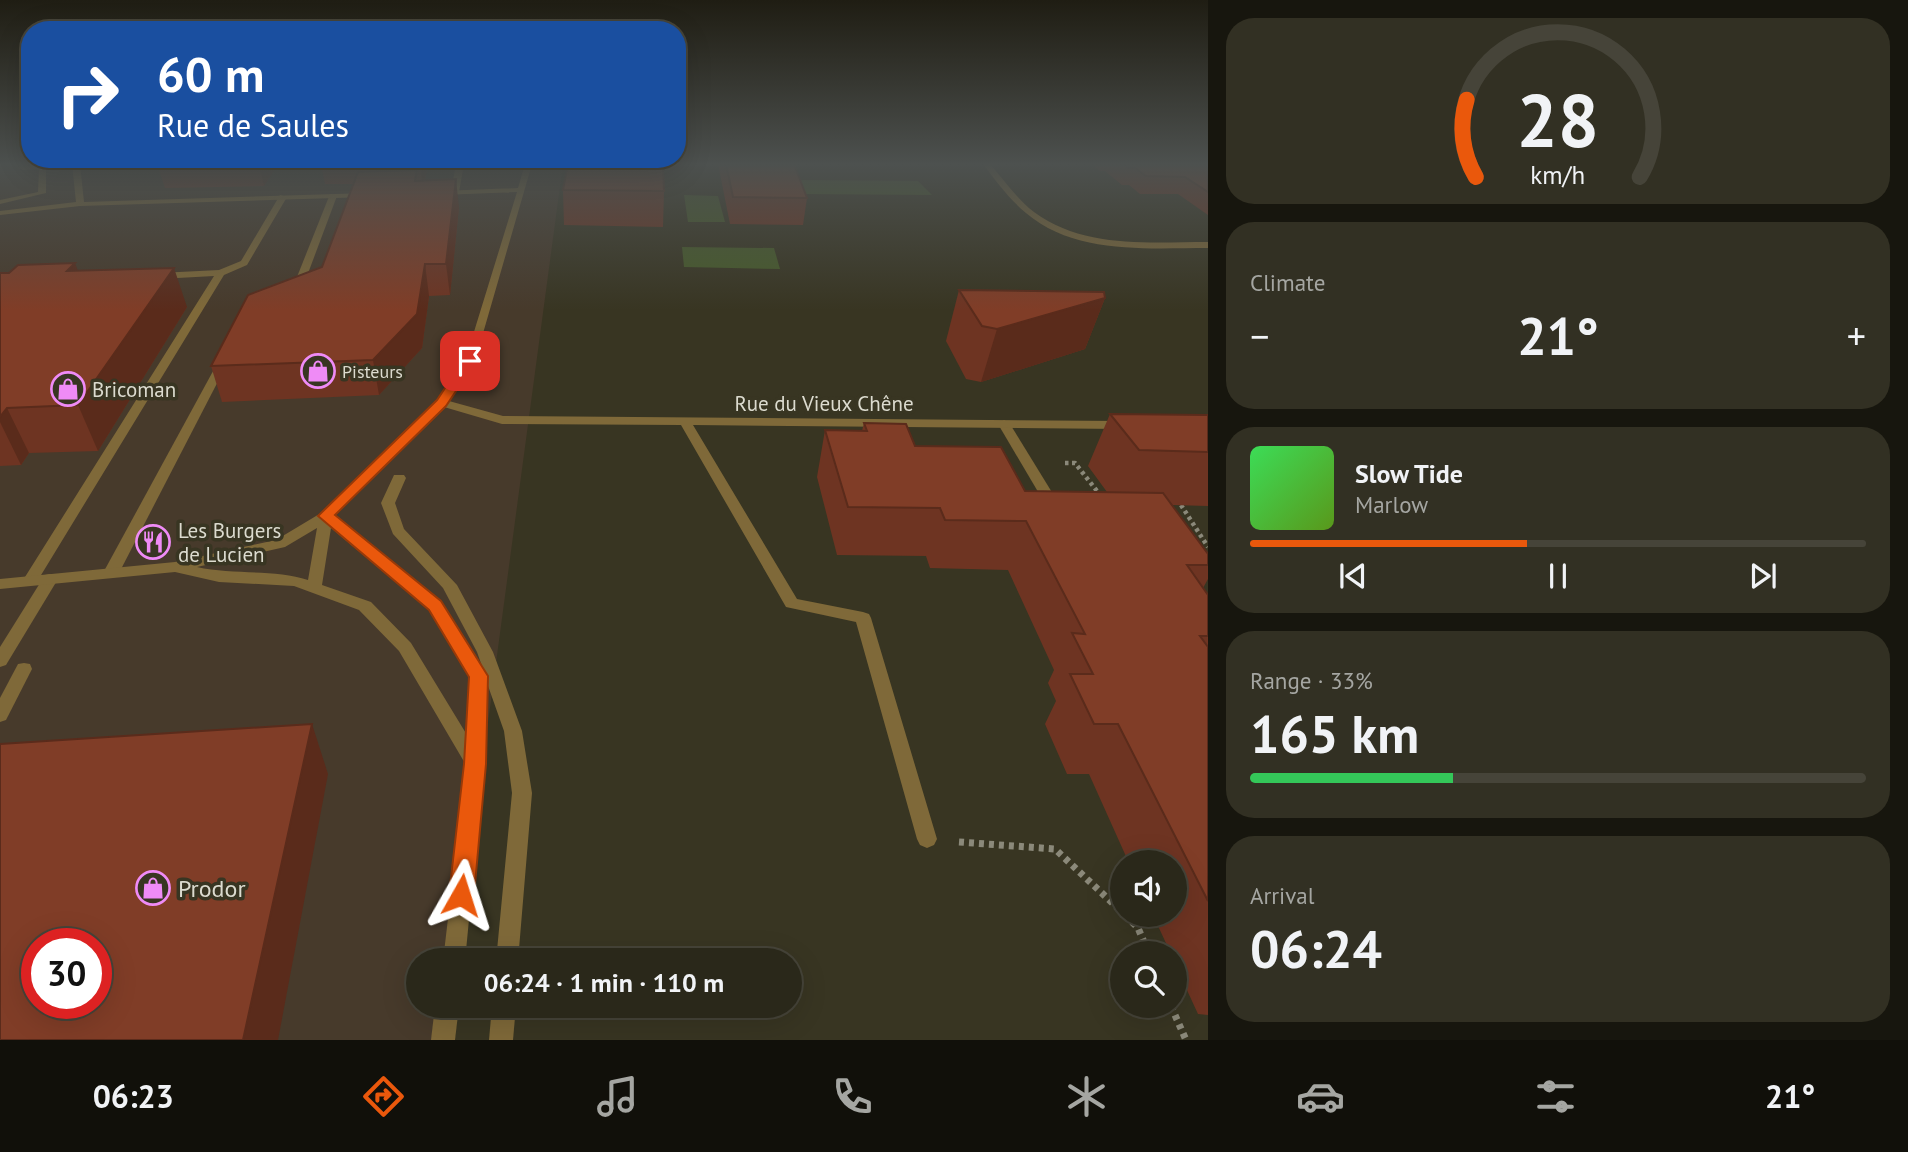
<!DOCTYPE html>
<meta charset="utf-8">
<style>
body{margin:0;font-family:"PT Sans",sans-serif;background:#323023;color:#f1f3f6;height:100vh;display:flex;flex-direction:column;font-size:26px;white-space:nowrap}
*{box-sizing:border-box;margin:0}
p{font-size:23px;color:#a5a6a2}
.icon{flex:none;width:38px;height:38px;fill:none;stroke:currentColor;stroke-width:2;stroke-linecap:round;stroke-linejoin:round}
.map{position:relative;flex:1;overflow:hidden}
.sheet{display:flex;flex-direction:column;gap:18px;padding:18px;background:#17160e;width:700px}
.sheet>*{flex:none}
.banner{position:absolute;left:21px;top:21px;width:665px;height:147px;border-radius:28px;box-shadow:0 7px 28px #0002,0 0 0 2px #464439;background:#1a4fa0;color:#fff;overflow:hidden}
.controls{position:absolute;left:1110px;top:850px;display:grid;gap:14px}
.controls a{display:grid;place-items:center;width:77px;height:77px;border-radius:50%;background:#2a281a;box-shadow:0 7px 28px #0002,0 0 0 2px #464439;font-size:35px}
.speed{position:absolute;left:21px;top:928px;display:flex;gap:14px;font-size:35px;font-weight:700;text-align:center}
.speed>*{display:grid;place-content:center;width:91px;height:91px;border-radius:50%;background:#2a281a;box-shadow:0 7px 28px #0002,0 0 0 2px #464439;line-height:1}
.speed .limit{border:10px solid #d22;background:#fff;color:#111}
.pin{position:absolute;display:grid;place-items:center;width:60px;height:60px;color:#fff;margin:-30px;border-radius:14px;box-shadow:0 4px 10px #0006}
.me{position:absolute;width:77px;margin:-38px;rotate:6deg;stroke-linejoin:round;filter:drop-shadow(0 0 5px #0008)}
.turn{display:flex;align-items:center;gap:24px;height:147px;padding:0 21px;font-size:32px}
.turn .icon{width:91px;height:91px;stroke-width:2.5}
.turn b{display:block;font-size:49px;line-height:60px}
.big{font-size:52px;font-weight:700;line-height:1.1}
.sheet .card{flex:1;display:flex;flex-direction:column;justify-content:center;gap:10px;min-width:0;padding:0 24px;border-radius:28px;background:#323023}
.sheet .dial{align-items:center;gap:0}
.dial svg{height:182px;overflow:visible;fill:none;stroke:#464439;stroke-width:7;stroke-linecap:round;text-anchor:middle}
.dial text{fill:#f1f3f6;stroke:none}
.song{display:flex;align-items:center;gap:21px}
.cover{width:84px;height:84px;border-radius:10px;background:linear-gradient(135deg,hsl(130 70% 55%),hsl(90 70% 35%))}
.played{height:7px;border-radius:4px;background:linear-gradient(90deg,#ea580c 45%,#464439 45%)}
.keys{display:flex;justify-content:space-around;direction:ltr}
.heat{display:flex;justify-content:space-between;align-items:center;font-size:38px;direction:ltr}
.charge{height:10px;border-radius:5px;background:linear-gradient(90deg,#34c759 33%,#464439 0)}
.trip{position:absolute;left:406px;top:948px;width:396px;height:70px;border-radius:35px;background:#2a281a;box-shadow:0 7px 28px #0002,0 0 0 2px #464439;font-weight:700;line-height:70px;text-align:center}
.menu{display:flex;height:112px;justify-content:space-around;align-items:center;background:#11100a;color:#a5a6a2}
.menu .icon{width:49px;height:49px}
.menu .active{color:#ea580c}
.menu b{font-size:32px;color:#f1f3f6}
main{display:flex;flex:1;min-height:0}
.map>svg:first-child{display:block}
</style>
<main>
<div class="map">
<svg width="1208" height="1040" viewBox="0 0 1208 1040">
<rect width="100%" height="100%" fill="#383522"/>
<path fill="#473a2b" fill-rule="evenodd" d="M0,164H563L456,961H418V1006H450L446,1040H0ZM37,943H96V1003H37Z"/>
<g fill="#475b29">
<polygon points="795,180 918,181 932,195 801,194"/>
<polygon points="684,195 718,196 725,222 688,222"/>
<polygon points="682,247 774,248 780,269 684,267"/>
</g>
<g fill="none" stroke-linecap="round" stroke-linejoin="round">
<g stroke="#8b897a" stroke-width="4.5" stroke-dasharray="3.5 3.5" stroke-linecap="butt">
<polyline points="1065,463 1075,463 1100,495"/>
<polyline points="1181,505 1208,547"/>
</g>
<g stroke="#8b897a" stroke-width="7" stroke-dasharray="5 5" stroke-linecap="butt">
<polyline points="959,842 1055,849 1122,912"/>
<polyline points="1125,915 1138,928 1149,954"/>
<polyline points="1171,1006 1186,1040"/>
</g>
<g fill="#7f6939" fill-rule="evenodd">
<polygon points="19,164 46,164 46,193 0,204 0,200 38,192 39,169 23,170 19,168"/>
<polygon points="456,164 464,164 459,192 455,194 451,192"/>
<polygon points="330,194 337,196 301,292 293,294 291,292"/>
<polygon points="280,195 287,197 247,265 224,275 35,585 25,585 22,581 25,577 214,276 159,279 154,276 159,273 219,270 241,261"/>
<polygon points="223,359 228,362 119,573 116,577 106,577 103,573 218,362"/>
<polygon points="1004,420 1010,424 1061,507 1059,510 1049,510 1047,507 998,424"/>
<polygon points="50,574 55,575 58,579 6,665 0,667 0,647 45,575"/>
<polygon points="24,663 30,664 32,669 6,720 0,722 0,698 18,664"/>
</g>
<g fill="#7f6939" fill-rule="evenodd">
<polygon points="72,164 80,164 84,202 368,193 372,195 368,197 80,206 0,215 0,211 76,202"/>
<path d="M525,164H532L475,361L449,401L503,416L1123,421L1129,425L1123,429L693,425L797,599L863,612L869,614L871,618L937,839L934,845L927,848L920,845L917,839L856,622L786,607L681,425L502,424L444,407L334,516L441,602L482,666L477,652L443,588L393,534L381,503L394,475H404L406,478L395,503L404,529L457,585L493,652L522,731L532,793L518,961H496L512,793L504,731L487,683L484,764L465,961H443L466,765L399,651L359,610L294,586L219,582L175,572L0,589V579L175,562L276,540L321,513L438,401L465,361L517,192L440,195L436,193L440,191L518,188ZM317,528L308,580C276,569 232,575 197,567L285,547ZM331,528L429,610L470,677L467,735L411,643L371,602L322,585Z"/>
<path d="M983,164H990C1004,180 1017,199 1034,212C1084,249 1149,242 1208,242V248C1148,248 1075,255 1026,213C1009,199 996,181 983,164Z"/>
<polygon points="435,1006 459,1006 455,1040 431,1040"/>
<polygon points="492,1006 516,1006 513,1040 489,1040"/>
</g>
</g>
<g fill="#6e3422">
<polygon points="157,164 278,164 264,186 165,188"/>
<polygon points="321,164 428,164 425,180 459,207 450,295 429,296 422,348 379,395 222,402 211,366 322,267 354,184 325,184"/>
<polygon points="718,164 794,164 807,198 803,225 730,224"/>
<polygon points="1092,164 1208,164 1208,215 1178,194 1140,194 1129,185 1122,185 1105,171 1100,171"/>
<polygon points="563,190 664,191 663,227 564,225"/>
<polygon points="78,271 187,307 98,451 29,453 21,465 0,466 0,273"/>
<polygon points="959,290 1105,298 1085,349 981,382 966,379 946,341"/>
<polygon points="1110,414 1208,415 1208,506 1172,505 1208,554 1208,579 1203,588 1208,595 1208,1015 1198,1014 1174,962 1174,954 1171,954 1153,915 1174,915 1174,863 1129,863 1089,774 1067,774 1045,724 1056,701 1048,683 1054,670 1008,570 930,568 926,556 837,555 817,477 825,430 862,431 864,423 915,446 1025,491 1107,492 1088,466"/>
</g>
<g fill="#5a2b1b">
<polygon points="259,164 278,164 264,186"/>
<polygon points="420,164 428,164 423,188"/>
<polygon points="456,179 459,207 450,295 446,264"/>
<polygon points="75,263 90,302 67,271"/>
<polygon points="425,264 429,296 422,348 379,395 373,360"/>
<polygon points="174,268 187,307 98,451 78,405"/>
<polygon points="1105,298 1085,349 981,382 997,329"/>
<polygon points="7,408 29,453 21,465 0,422 0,417"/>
<polygon points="312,724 328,774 278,1040 243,1040"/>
</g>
<g fill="#803d27" stroke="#5a2b1b" stroke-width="2" fill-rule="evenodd">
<polygon points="568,164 663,164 664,191 563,190"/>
<polygon points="726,164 794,164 807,198 733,197"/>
<polygon points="1124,164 1208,164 1208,192 1185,177 1146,176 1135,168 1128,168"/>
<polygon points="417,170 415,181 456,179 446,264 425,264 417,314 373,360 211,366 248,295 322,267 358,172"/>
<polygon points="75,263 67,271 174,268 78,405 7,408 0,417 0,273 9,273 18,265"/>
<polygon points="959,290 1104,292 1105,298 997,329 982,326"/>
<polygon points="1110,414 1208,415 1208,452 1139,450"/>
<polygon points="864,423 906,424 915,446 1001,447 1025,491 1163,493 1208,554 1208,565 1187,565 1208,595 1208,636 1200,636 1208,647 1208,901 1118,724 1094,724 1070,674 1093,674 1072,633 1085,634 1026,521 945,520 940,508 848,507 825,430 867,431"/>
<path d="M312,724L243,1040H0V744ZM37,943H96V1003H37Z"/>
</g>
<linearGradient id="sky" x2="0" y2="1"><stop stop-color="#1f1d13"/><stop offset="0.53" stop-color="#4d514f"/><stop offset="1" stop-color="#4d514f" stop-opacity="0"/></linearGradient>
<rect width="1208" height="310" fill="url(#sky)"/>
<polygon fill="#ea580c" stroke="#983908" stroke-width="2" points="470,357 476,361 446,406 335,515 441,601 488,676 486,764 474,895 470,903 461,907 453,903 449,895 464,764 469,677 429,610 318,516 437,400 465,358"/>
<defs>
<g id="shop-ring" transform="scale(1.75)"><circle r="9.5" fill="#383522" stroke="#ef8bf6" stroke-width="1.5"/><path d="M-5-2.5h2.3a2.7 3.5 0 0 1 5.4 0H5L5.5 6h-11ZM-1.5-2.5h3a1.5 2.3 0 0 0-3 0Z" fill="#ef8bf6"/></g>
<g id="restaurant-ring" transform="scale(1.75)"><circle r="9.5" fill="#383522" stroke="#ef8bf6" stroke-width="1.5"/><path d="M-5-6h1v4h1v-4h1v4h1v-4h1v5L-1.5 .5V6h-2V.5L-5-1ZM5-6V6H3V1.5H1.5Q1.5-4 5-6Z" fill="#ef8bf6"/></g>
</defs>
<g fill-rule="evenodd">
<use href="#shop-ring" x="318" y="371"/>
<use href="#shop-ring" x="68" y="389"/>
<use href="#restaurant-ring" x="153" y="542"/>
<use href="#shop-ring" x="153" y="888"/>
</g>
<g text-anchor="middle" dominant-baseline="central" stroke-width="7" stroke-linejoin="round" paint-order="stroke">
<g font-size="18" fill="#dcdbcf" stroke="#383522" text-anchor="start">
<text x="342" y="371">Pisteurs</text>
</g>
<g font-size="21" fill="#dcdbcf" stroke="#383522" text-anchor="start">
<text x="92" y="389">Bricoman</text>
<text x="178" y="530">Les Burgers<tspan x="178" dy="24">de Lucien</tspan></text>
</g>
<g font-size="21" fill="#dcdbcf" stroke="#383522">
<text x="824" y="403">Rue du Vieux Chêne</text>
</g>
<g font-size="24" fill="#dcdbcf" stroke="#383522" text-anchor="start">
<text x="178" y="888">Prodor</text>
</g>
</g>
</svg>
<div class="controls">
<a><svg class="icon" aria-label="sound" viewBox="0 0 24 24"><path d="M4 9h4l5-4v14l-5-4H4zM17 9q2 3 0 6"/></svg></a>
<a><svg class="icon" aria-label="search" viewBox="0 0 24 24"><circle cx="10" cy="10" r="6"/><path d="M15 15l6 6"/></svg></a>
</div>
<div class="speed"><div class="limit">30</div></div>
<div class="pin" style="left:470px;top:361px;background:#d93025"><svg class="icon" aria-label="arrive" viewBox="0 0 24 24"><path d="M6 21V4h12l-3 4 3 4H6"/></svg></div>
<svg class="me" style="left:461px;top:895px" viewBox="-20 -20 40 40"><path d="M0-17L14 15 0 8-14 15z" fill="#ea580c" stroke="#fff" stroke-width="4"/></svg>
<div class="trip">06:24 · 1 min · 110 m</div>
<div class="banner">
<div class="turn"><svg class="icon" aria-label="right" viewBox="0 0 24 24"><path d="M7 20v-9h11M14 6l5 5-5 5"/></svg><div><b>60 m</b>Rue de Saules</div></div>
</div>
</div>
<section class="sheet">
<div class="card dial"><svg viewBox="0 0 100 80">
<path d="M14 69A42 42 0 1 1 86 69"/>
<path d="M14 69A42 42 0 0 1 10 35" stroke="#ea580c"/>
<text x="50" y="56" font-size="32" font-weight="700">28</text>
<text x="50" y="72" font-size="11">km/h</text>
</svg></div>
<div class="card"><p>Climate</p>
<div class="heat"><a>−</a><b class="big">21°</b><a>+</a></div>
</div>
<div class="card">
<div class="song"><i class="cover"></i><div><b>Slow Tide</b><p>Marlow</p></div></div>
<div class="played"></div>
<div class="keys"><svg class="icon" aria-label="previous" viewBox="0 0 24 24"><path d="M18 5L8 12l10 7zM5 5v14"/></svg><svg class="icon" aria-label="pause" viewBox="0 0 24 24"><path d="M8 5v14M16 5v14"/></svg><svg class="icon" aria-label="next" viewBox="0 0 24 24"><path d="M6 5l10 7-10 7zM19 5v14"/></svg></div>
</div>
<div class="card"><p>Range · 33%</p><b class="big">165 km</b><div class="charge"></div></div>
<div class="card"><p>Arrival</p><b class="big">06:24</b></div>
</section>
</main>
<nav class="menu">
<b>06:23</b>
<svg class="icon active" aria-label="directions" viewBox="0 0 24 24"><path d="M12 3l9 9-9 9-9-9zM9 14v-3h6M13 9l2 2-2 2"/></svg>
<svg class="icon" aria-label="music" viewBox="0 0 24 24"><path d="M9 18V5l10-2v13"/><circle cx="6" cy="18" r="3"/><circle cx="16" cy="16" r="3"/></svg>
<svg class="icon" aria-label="phone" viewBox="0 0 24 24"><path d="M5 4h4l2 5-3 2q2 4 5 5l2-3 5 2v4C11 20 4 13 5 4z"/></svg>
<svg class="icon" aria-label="climate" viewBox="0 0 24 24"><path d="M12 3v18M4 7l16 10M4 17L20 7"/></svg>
<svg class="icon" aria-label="car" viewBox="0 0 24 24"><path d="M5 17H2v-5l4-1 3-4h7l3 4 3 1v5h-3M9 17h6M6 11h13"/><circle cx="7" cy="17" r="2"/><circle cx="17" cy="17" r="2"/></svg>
<svg class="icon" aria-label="filters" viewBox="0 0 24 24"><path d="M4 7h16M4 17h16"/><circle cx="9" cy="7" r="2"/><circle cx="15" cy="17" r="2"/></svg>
<b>21°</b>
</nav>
